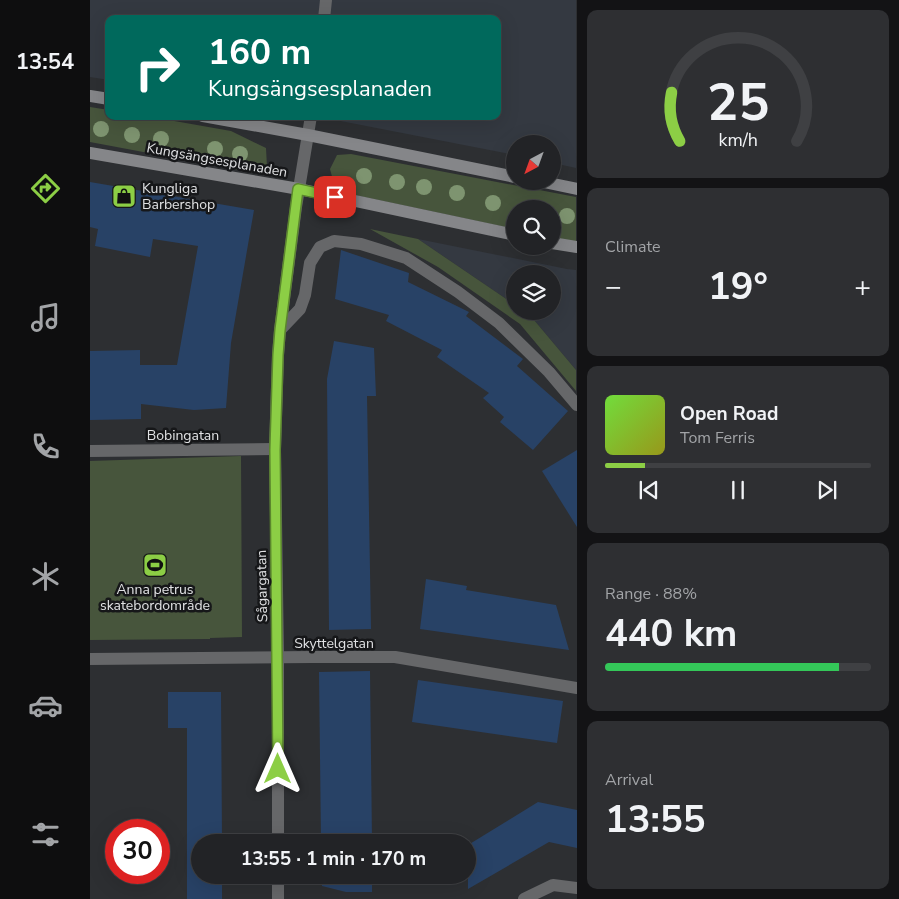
<!DOCTYPE html>
<meta charset="utf-8">
<style>
body{margin:0;font-family:"Nunito Sans",sans-serif;background:#2e2f32;color:#f1f3f6;height:100vh;display:flex;flex-direction:column;font-size:19px;white-space:nowrap}
*{box-sizing:border-box;margin:0}
p{font-size:16px;color:#a2a4a7}
.icon{flex:none;width:28px;height:28px;fill:none;stroke:currentColor;stroke-width:2;stroke-linecap:round;stroke-linejoin:round}
.map{position:relative;flex:1;overflow:hidden}
.panel{display:flex;flex-direction:column;gap:10px;padding:10px;background:#131315;width:322px}
.panel>*{flex:none}
.banner{position:absolute;left:15px;top:15px;width:396px;height:105px;border-radius:10px;box-shadow:0 5px 20px #0002,0 0 0 1px #3f4043;background:#00695c;color:#fff;overflow:hidden}
.needle{width:32px;rotate:221deg}
.buttons{position:absolute;left:416px;top:135px;display:grid;gap:10px}
.buttons a{display:grid;place-items:center;width:55px;height:55px;border-radius:50%;background:#222326;box-shadow:0 5px 20px #0002,0 0 0 1px #3f4043;font-size:25px}
.speed{position:absolute;left:15px;top:819px;display:flex;gap:10px;font-size:25px;font-weight:700;text-align:center}
.speed>*{display:grid;place-content:center;width:65px;height:65px;border-radius:50%;background:#222326;box-shadow:0 5px 20px #0002,0 0 0 1px #3f4043;line-height:1}
.speed .limit{border:8px solid #d22;background:#fff;color:#111}
.pin{position:absolute;display:grid;place-items:center;width:42px;height:42px;color:#fff;margin:-21px;border-radius:10px;box-shadow:0 2px 8px #0006}
.me{position:absolute;width:55px;margin:-28px;rotate:0deg;stroke-linejoin:round;filter:drop-shadow(0 0 4px #0008)}
.turn{display:flex;align-items:center;gap:18px;height:105px;padding:0 20px;font-size:22px}
.turn .icon{width:65px;height:65px;stroke-width:2.5}
.turn b{display:block;font-size:35px;line-height:42px}
.big{font-size:38px;font-weight:700;line-height:1.1}
.panel .widget{flex:1;display:flex;flex-direction:column;justify-content:center;gap:8px;min-width:0;padding:0 18px;border-radius:10px;background:#2e2f32}
.panel .dial{align-items:center;gap:0}
.dial svg{height:130px;overflow:visible;fill:none;stroke:#3f4043;stroke-width:7;stroke-linecap:round;text-anchor:middle}
.dial text{fill:#f1f3f6;stroke:none}
.song{display:flex;align-items:center;gap:15px}
.cover{width:60px;height:60px;border-radius:8px;background:linear-gradient(135deg,hsl(100 70% 55%),hsl(60 70% 35%))}
.played{height:5px;border-radius:2px;background:linear-gradient(90deg,#8cce45 15%,#3f4043 15%)}
.keys{display:flex;justify-content:space-around;direction:ltr}
.heat{display:flex;justify-content:space-between;align-items:center;font-size:28px;direction:ltr}
.charge{height:8px;border-radius:4px;background:linear-gradient(90deg,#34c759 88%,#3f4043 0)}
.trip{position:absolute;left:101px;top:834px;width:285px;height:50px;border-radius:25px;background:#222326;box-shadow:0 5px 20px #0002,0 0 0 1px #3f4043;font-weight:700;line-height:50px;text-align:center}
main{display:flex;flex:1;min-height:0}
.tab-bar{display:flex;flex-direction:column;width:90px;justify-content:space-around;align-items:center;background:#0e0e0f;color:#a2a4a7}
.tab-bar .icon{width:35px;height:35px}
.tab-bar .current{color:#8cce45}
.tab-bar b{font-size:22px;color:#f1f3f6}
.map>svg:first-child{display:block}
</style>
<main>
<nav class="tab-bar">
<b>13:54</b>
<svg class="icon current" aria-label="directions" viewBox="0 0 24 24"><path d="M12 3l9 9-9 9-9-9zM9 14v-3h6M13 9l2 2-2 2"/></svg>
<svg class="icon" aria-label="music" viewBox="0 0 24 24"><path d="M9 18V5l10-2v13"/><circle cx="6" cy="18" r="3"/><circle cx="16" cy="16" r="3"/></svg>
<svg class="icon" aria-label="phone" viewBox="0 0 24 24"><path d="M5 4h4l2 5-3 2q2 4 5 5l2-3 5 2v4C11 20 4 13 5 4z"/></svg>
<svg class="icon" aria-label="climate" viewBox="0 0 24 24"><path d="M12 3v18M4 7l16 10M4 17L20 7"/></svg>
<svg class="icon" aria-label="car" viewBox="0 0 24 24"><path d="M5 17H2v-5l4-1 3-4h7l3 4 3 1v5h-3M9 17h6M6 11h13"/><circle cx="7" cy="17" r="2"/><circle cx="17" cy="17" r="2"/></svg>
<svg class="icon" aria-label="filters" viewBox="0 0 24 24"><path d="M4 7h16M4 17h16"/><circle cx="9" cy="7" r="2"/><circle cx="15" cy="17" r="2"/></svg>
</nav>
<div class="map">
<svg width="487" height="899" viewBox="0 0 487 899">
<rect width="100%" height="100%" fill="#2d2f32"/>
<g fill="#343941">
<polygon points="0,0 486,0 486,168 463,163 462,144 425,144 425,155 225,116 408,116 408,19 19,19 19,80 0,77"/>
<polygon points="328,239 477,269 486,270 486,370 439,314 435,311 462,311 462,274 425,274 425,305"/>
</g>
<g fill="#47553c">
<polygon points="0,107 19,110 19,116 56,116 141,131 176,148 177,167 165,173 0,142"/>
<polygon points="261,154 486,197 486,242 463,237 462,209 425,209 425,229 260,194 244,184 240,169 247,155"/>
<polygon points="280,229 328,239 425,305 425,311 435,311 439,314 486,370 486,391 430,324 348,267"/>
<polygon points="151,456 152,637 120,638 120,639 0,640 0,461"/>
</g>
<g fill="#284266">
<polygon points="0,182 164,210 141,343 136,408 104,410 51,404 51,419 0,420 0,351 50,350 50,365 87,365 108,246 63,239 60,257 5,246 8,229 0,227"/>
<polygon points="251,250 319,273 318,282 379,312 376,316 433,359 427,366 478,411 443,450 410,422 414,417 393,398 399,393 347,357 352,350 296,321 299,315 245,299"/>
<polygon points="244,341 284,348 286,396 277,396 281,629 239,630 237,379"/>
<polygon points="487,450 487,527 452,471"/>
<polygon points="336,579 377,586 376,590 466,605 479,650 330,629"/>
<polygon points="280,671 282,842 231,842 229,672"/>
<polygon points="328,680 473,701 467,743 322,722"/>
<polygon points="78,692 131,692 132,842 110,842 110,875 132,875 132,899 97,899 97,728 78,728"/>
<polygon points="448,802 487,810 487,848 459,842 378,889 378,845"/>
<polygon points="231,875 282,875 282,892 256,892 232,886"/>
</g>
<g fill="none" stroke-linecap="round" stroke-linejoin="round">
<g stroke="#666769" stroke-width="12">
<polyline points="234,19 236,0"/>
<polyline points="190,330 210,309 215,295 220,263 230,247 244,241 271,244 316,258 368,292 409,323 459,372 487,405"/>
<polyline points="0,451 185,449"/>
<polyline points="0,659 222,657 305,657 487,688"/>
<polyline points="188,842 188,658 185,449 188,355 190,330 206,207 221,116"/>
<polyline points="188,875 188,899"/>
<polyline points="434,899 463,885 487,888"/>
</g>
<g stroke="#858689" stroke-width="12">
<polyline points="0,96 19,99"/>
<polyline points="113,116 218,135 425,177"/>
<polyline points="0,153 209,189 425,235"/>
<polyline points="449,181 487,189"/>
<polyline points="462,243 487,247"/>
</g>
</g>
<g fill="#7e9470">
<circle cx="11" cy="129" r="8"/>
<circle cx="42" cy="135" r="8"/>
<circle cx="71" cy="139" r="8"/>
<circle cx="125" cy="149" r="8"/>
<circle cx="150" cy="154" r="8"/>
<circle cx="274" cy="176" r="8"/>
<circle cx="307" cy="182" r="8"/>
<circle cx="334" cy="187" r="8"/>
<circle cx="367" cy="193" r="8"/>
<circle cx="403" cy="203" r="8"/>
<circle cx="477" cy="216" r="8"/>
</g>
<g fill="none" stroke-linecap="round" stroke-linejoin="round">
<g stroke="#5b862d" stroke-width="12">
<polyline id="route" points="188,769 185,450 188,355 190,330 208,189 245,197"/>
</g>
<use href="#route" stroke="#8cce45" stroke-width="9"/>
</g>
<defs>
<g id="shop-square" transform="scale(1.25)"><rect x="-9" y="-9" width="18" height="18" rx="4" fill="#8cce45" stroke="#161719"/><path d="M-5-2.5h2.3a2.7 3.5 0 0 1 5.4 0H5L5.5 6h-11ZM-1.5-2.5h3a1.5 2.3 0 0 0-3 0Z" fill="#111"/></g>
<g id="stadium-square" transform="scale(1.25)"><rect x="-9" y="-9" width="18" height="18" rx="4" fill="#8cce45" stroke="#161719"/><path d="M0-5a6.5 5 0 1 0 0 10a6.5 5 0 1 0 0-10ZM-3.5-1.8h7v3.6h-7Z" fill="#111"/></g>
</defs>
<g fill-rule="evenodd">
<use href="#shop-square" x="34" y="196"/>
<use href="#stadium-square" x="65" y="565"/>
</g>
<g text-anchor="middle" dominant-baseline="central" stroke-width="5" stroke-linejoin="round" paint-order="stroke">
<g font-size="14" fill="#e0e1e3" stroke="#161719">
<text transform="translate(127 160) rotate(10)">Kungsängsesplanaden</text>
<text x="93" y="435">Bobingatan</text>
<text transform="translate(172 586) rotate(-91)">Sågargatan</text>
<text x="244" y="643">Skyttelgatan</text>
</g>
<g font-size="14" fill="#e0e1e3" stroke="#161719" text-anchor="start">
<text x="52" y="188">Kungliga<tspan x="52" dy="16">Barbershop</tspan></text>
<text x="65" y="589" text-anchor="middle">Anna petrus<tspan x="65" dy="16">skatebordområde</tspan></text>
</g>
</g>
</svg>
<div class="buttons">
<a><svg class="needle" viewBox="-14 -14 28 28"><path d="M0-13l5 13h-10z" fill="#e53935"/><path d="M0 13l5-13h-10z" fill="#a2a4a7"/></svg></a>
<a><svg class="icon" aria-label="search" viewBox="0 0 24 24"><circle cx="10" cy="10" r="6"/><path d="M15 15l6 6"/></svg></a>
<a><svg class="icon" aria-label="layers" viewBox="0 0 24 24"><path d="M12 4l9 5-9 5-9-5zM3 14l9 5 9-5"/></svg></a>
</div>
<div class="speed"><div class="limit">30</div></div>
<div class="pin" style="left:245px;top:197px;background:#d93025"><svg class="icon" aria-label="arrive" viewBox="0 0 24 24"><path d="M6 21V4h12l-3 4 3 4H6"/></svg></div>
<svg class="me" style="left:188px;top:769px" viewBox="-20 -20 40 40"><path d="M0-17L14 15 0 8-14 15z" fill="#8cce45" stroke="#fff" stroke-width="4"/></svg>
<div class="trip">13:55 · 1 min · 170 m</div>
<div class="banner">
<div class="turn"><svg class="icon" aria-label="right" viewBox="0 0 24 24"><path d="M7 20v-9h11M14 6l5 5-5 5"/></svg><div><b>160 m</b>Kungsängsesplanaden</div></div>
</div>
</div>
<section class="panel">
<div class="widget dial"><svg viewBox="0 0 100 80">
<path d="M14 69A42 42 0 1 1 86 69"/>
<path d="M14 69A42 42 0 0 1 9 39" stroke="#8cce45"/>
<text x="50" y="56" font-size="32" font-weight="700">25</text>
<text x="50" y="72" font-size="11">km/h</text>
</svg></div>
<div class="widget"><p>Climate</p>
<div class="heat"><a>−</a><b class="big">19°</b><a>+</a></div>
</div>
<div class="widget">
<div class="song"><i class="cover"></i><div><b>Open Road</b><p>Tom Ferris</p></div></div>
<div class="played"></div>
<div class="keys"><svg class="icon" aria-label="previous" viewBox="0 0 24 24"><path d="M18 5L8 12l10 7zM5 5v14"/></svg><svg class="icon" aria-label="pause" viewBox="0 0 24 24"><path d="M8 5v14M16 5v14"/></svg><svg class="icon" aria-label="next" viewBox="0 0 24 24"><path d="M6 5l10 7-10 7zM19 5v14"/></svg></div>
</div>
<div class="widget"><p>Range · 88%</p><b class="big">440 km</b><div class="charge"></div></div>
<div class="widget"><p>Arrival</p><b class="big">13:55</b></div>
</section>
</main>
